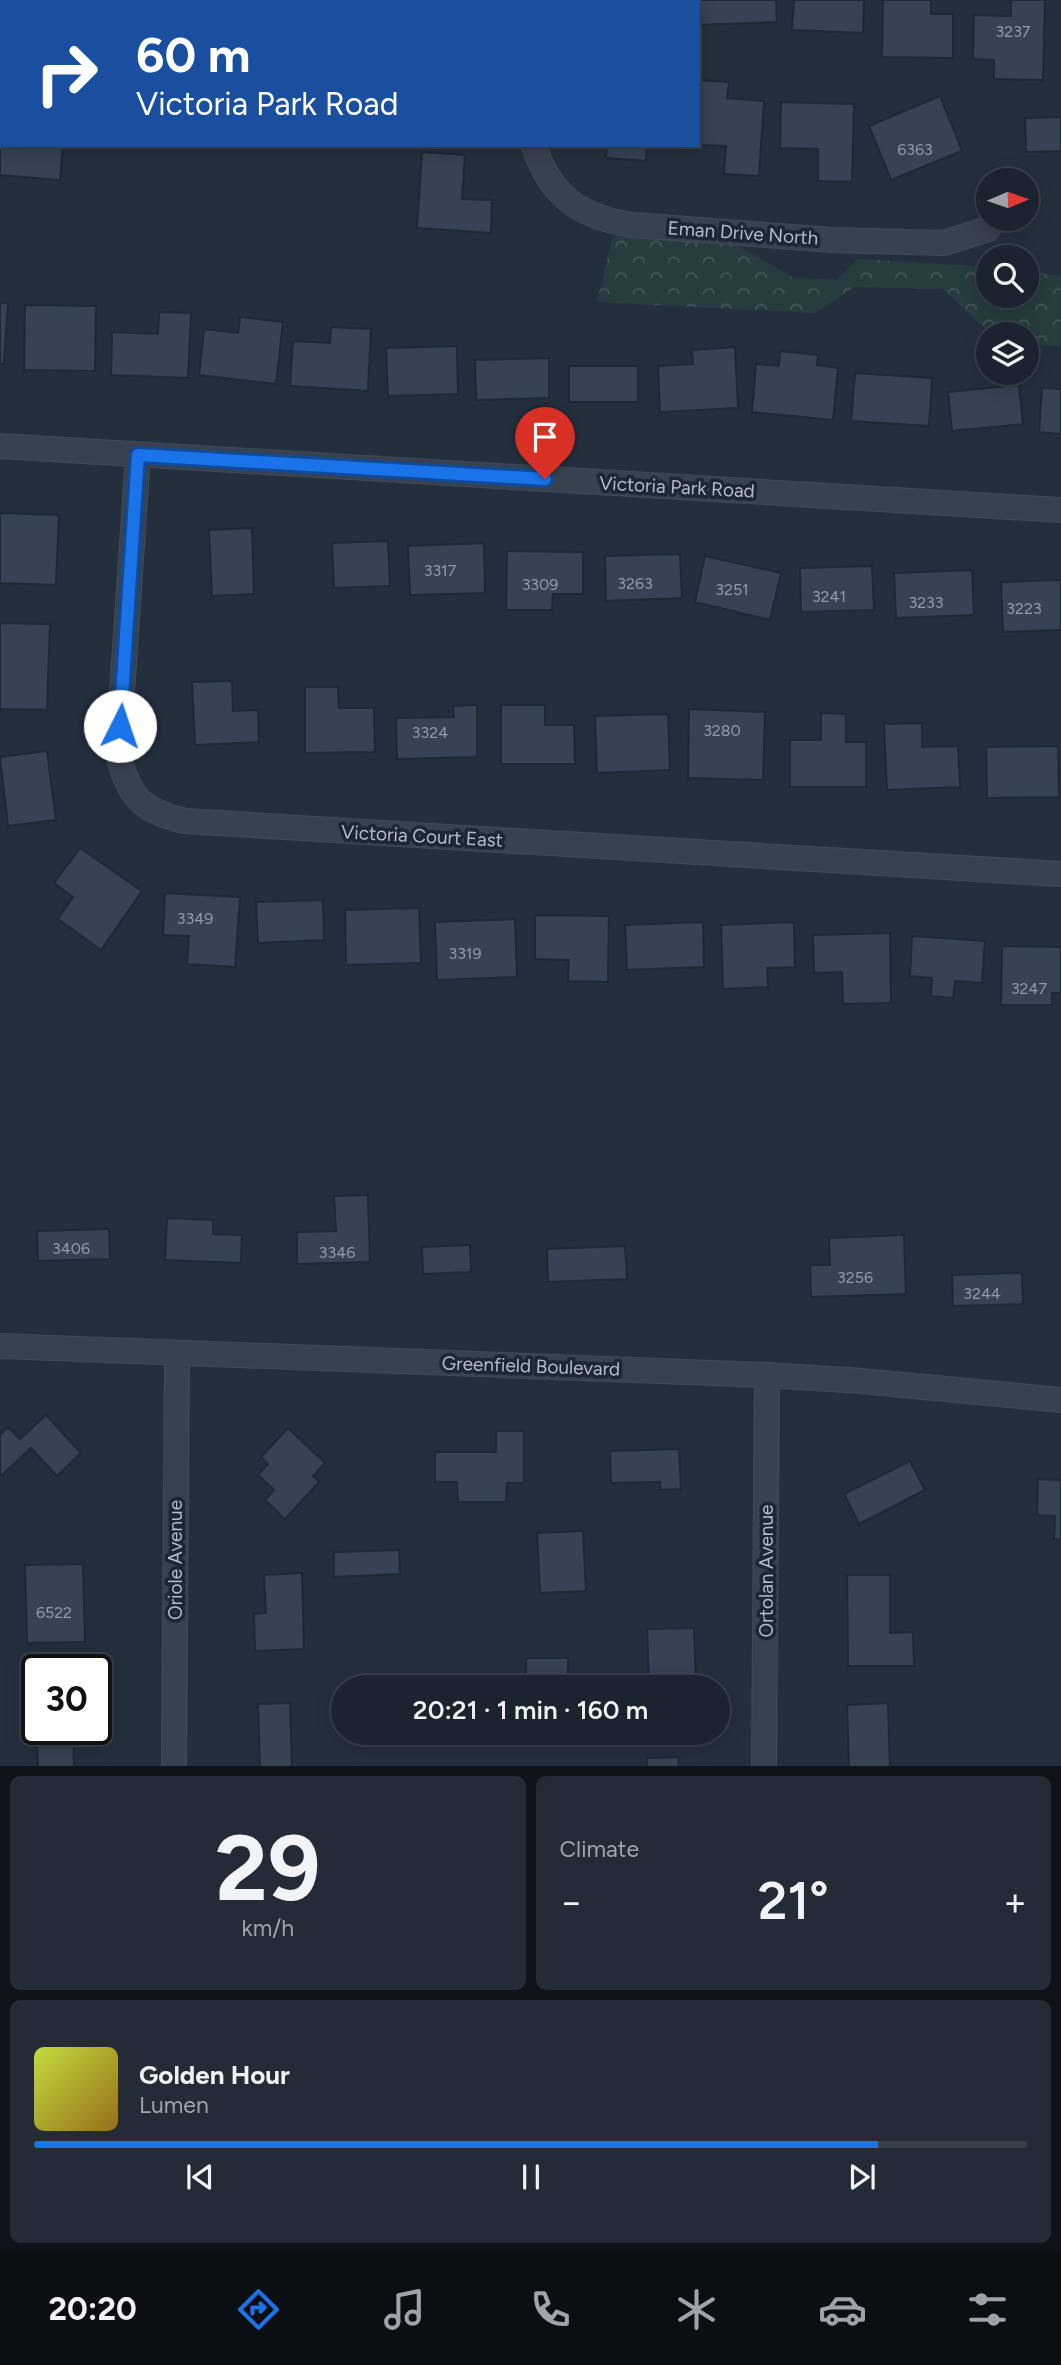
<!DOCTYPE html>
<meta charset="utf-8">
<style>
body{margin:0;font-family:Figtree,sans-serif;background:#242b36;color:#f1f3f6;height:100vh;display:flex;flex-direction:column;font-size:26px;white-space:nowrap}
*{box-sizing:border-box;margin:0}
p{font-size:23px;color:#a0a4aa}
.icon{flex:none;width:38px;height:38px;fill:none;stroke:currentColor;stroke-width:2;stroke-linecap:round;stroke-linejoin:round}
.map{position:relative;height:1766px;overflow:hidden}
.sheet{display:flex;flex-direction:column;gap:10px;padding:10px;background:#0f1319;flex:1}
.sheet>*{flex:none}
.banner{position:absolute;left:0px;top:0px;width:700px;height:147px;box-shadow:0 4px 18px #0003,0 0 0 2px #39404a;background:#1a4fa0;color:#fff;overflow:hidden}
.needle{width:46px;rotate:88deg}
.fabs{position:absolute;left:976px;top:168px;display:grid;gap:14px}
.fabs a{display:grid;place-items:center;width:63px;height:63px;border-radius:50%;background:#1b232e;box-shadow:0 4px 18px #0003,0 0 0 2px #39404a;font-size:35px}
.speed{position:absolute;left:21px;top:1654px;display:flex;gap:14px;font-size:35px;font-weight:700;text-align:center}
.speed>*{display:grid;place-content:center;width:91px;height:91px;border-radius:50%;background:#1b232e;box-shadow:0 4px 18px #0003,0 0 0 2px #39404a;line-height:1}
.speed .limit{border:4px solid #111;border-radius:10px;background:#fff;color:#111}
.pin{position:absolute;display:grid;place-items:center;width:60px;height:60px;color:#fff;margin:-72px -30px;border-radius:50% 50% 50% 0;rotate:-45deg;box-shadow:0 0 7px #0007}
.pin .icon{rotate:45deg}
.me{position:absolute;width:77px;margin:-38px;rotate:4deg;stroke-linejoin:round;filter:drop-shadow(0 0 5px #0008)}
.turn{display:flex;align-items:center;gap:24px;height:147px;padding:0 21px;font-size:32px}
.turn .icon{width:91px;height:91px;stroke-width:2.5}
.turn b{display:block;font-size:49px;line-height:60px}
.big{font-size:52px;font-weight:600;line-height:1.1}
.sheet .tile{flex:1;display:flex;flex-direction:column;justify-content:center;gap:10px;min-width:0;padding:0 24px;border-radius:10px;background:#242b36}
.sheet .dial{align-items:center;gap:0}
.dial b{font-size:91px;line-height:1}
.song{display:flex;align-items:center;gap:21px}
.cover{width:84px;height:84px;border-radius:10px;background:linear-gradient(135deg,hsl(70 70% 55%),hsl(40 70% 35%))}
.played{height:7px;border-radius:4px;background:linear-gradient(90deg,#1a73e8 85%,#39404a 85%)}
.keys{display:flex;justify-content:space-around;direction:ltr}
.heat{display:flex;justify-content:space-between;align-items:center;font-size:38px;direction:ltr}
.sheet .tiles{flex:1;display:grid;gap:10px;grid-template-columns:1fr 1fr}
.tile:last-child{grid-column:span 2}
.trip{position:absolute;left:331px;top:1675px;width:399px;height:70px;border-radius:35px;background:#1b232e;box-shadow:0 4px 18px #0003,0 0 0 2px #39404a;font-weight:600;line-height:70px;text-align:center}
.menu{display:flex;height:112px;justify-content:space-around;align-items:center;background:#0b0e12;color:#a0a4aa}
.menu .icon{width:49px;height:49px}
.menu .on{color:#1a73e8}
.menu b{font-size:32px;color:#f1f3f6}
.map>svg:first-child{display:block}
</style>
<div class="map">
<svg width="1061" height="1767" viewBox="0 0 1061 1767">
<defs>
<pattern id="forest-crowns" width="20" height="18" patternUnits="userSpaceOnUse" patternTransform="scale(1.75)"><rect width="20" height="18" fill="#263c3f"/><path d="M2 6a3 3 0 1 1 6 0M12 15a3 3 0 1 1 6 0" fill="none" stroke="#435659"/></pattern>
</defs>
<rect width="100%" height="100%" fill="#242f3e"/>
<polygon fill="url(#forest-crowns)" points="613,236 738,246 794,278 836,280 858,259 989,267 989,296 1027,296 1027,271 1061,276 1061,346 1027,345 1027,334 991,334 943,289 854,287 816,313 597,302"/>
<g fill="#364354" stroke="#1f2835" stroke-width="2">
<polygon points="424,0 479,0 424,2"/>
<polygon points="605,0 671,0 605,2"/>
<polygon points="698,0 776,0 777,22 699,25"/>
<polygon points="794,0 864,0 863,33 792,30"/>
<polygon points="883,0 931,0 931,14 953,14 953,58 882,57"/>
<polygon points="1011,0 1045,0 1043,80 994,79 994,60 973,59 974,15 1011,16"/>
<polygon points="698,80 729,82 727,98 764,101 759,176 724,174 726,146 698,145"/>
<polygon points="940,96 962,151 891,180 869,126"/>
<polygon points="781,102 854,104 852,182 818,181 818,149 780,148"/>
<polygon points="1061,117 1061,151 1026,152 1025,118"/>
<polygon points="0,138 2,145 63,145 60,180 0,175"/>
<polygon points="607,145 647,145 646,161 606,158"/>
<polygon points="422,152 465,155 462,199 492,200 491,233 417,228"/>
<polygon points="0,303 8,303 4,364 0,364"/>
<polygon points="25,305 96,306 95,371 24,370"/>
<polygon points="159,312 191,313 188,378 111,375 112,332 158,334"/>
<polygon points="240,317 283,322 276,384 199,375 204,329 238,333"/>
<polygon points="331,327 371,329 368,391 290,386 293,341 330,343"/>
<polygon points="457,346 458,394 388,396 386,348"/>
<polygon points="735,347 738,408 660,412 658,366 693,364 692,350"/>
<polygon points="780,351 818,355 817,365 838,368 833,420 752,412 756,364 779,366"/>
<polygon points="549,358 549,398 476,400 475,360"/>
<rect x="569" y="366" width="69" height="36"/>
<polygon points="855,373 932,378 929,426 851,421"/>
<polygon points="1019,385 1023,424 952,431 948,392"/>
<polygon points="1042,388 1061,389 1061,434 1039,432"/>
<polygon points="0,513 59,515 56,585 0,583"/>
<polygon points="252,528 254,594 212,596 209,530"/>
<polygon points="388,541 390,586 334,588 332,543"/>
<polygon points="484,543 485,593 410,595 408,546"/>
<polygon points="507,551 583,552 583,594 553,594 552,610 506,610"/>
<polygon points="680,554 682,598 606,601 605,556"/>
<polygon points="705,556 781,573 770,620 695,602"/>
<polygon points="872,566 874,610 801,612 800,568"/>
<polygon points="972,570 974,615 896,618 894,573"/>
<polygon points="1061,580 1061,630 1003,632 1001,582"/>
<polygon points="0,623 50,624 47,710 0,709"/>
<polygon points="232,681 233,711 258,710 259,742 195,745 192,682"/>
<polygon points="305,687 338,687 339,708 374,708 375,752 305,753"/>
<polygon points="477,705 477,757 397,759 396,718 454,717 453,706"/>
<polygon points="501,705 545,705 545,725 574,725 575,764 501,764"/>
<polygon points="689,709 765,712 763,780 688,778"/>
<polygon points="821,713 846,714 846,742 866,742 866,787 790,787 790,740 821,740"/>
<polygon points="668,714 670,770 597,773 595,716"/>
<polygon points="922,723 922,747 958,746 960,787 887,790 884,724"/>
<polygon points="1058,746 1059,797 987,798 986,747"/>
<polygon points="47,751 56,820 8,826 0,757"/>
<polygon points="80,848 142,891 101,950 58,919 73,897 54,883"/>
<polygon points="165,893 240,897 235,967 187,964 189,936 163,935"/>
<polygon points="323,900 324,940 258,943 256,902"/>
<polygon points="419,908 421,963 346,965 345,910"/>
<polygon points="535,915 609,916 608,982 568,981 569,960 535,959"/>
<polygon points="515,919 517,977 437,980 435,922"/>
<polygon points="703,922 704,967 627,970 625,925"/>
<polygon points="794,922 795,967 767,968 768,987 723,989 721,925"/>
<polygon points="890,933 891,1003 843,1004 842,972 814,973 813,935"/>
<polygon points="912,936 985,941 982,983 955,981 953,998 931,996 932,978 910,976"/>
<polygon points="1002,946 1061,947 1061,993 1052,993 1052,1005 1001,1005"/>
<polygon points="368,1195 370,1262 297,1264 297,1232 336,1231 334,1196"/>
<polygon points="167,1218 213,1220 213,1234 242,1235 241,1263 165,1260"/>
<polygon points="109,1229 110,1259 38,1261 37,1231"/>
<polygon points="904,1235 906,1294 811,1297 810,1265 830,1265 829,1238"/>
<polygon points="470,1245 471,1272 423,1274 422,1247"/>
<polygon points="625,1246 627,1279 548,1282 547,1249"/>
<polygon points="1022,1273 1023,1304 953,1306 952,1275"/>
<polygon points="46,1415 81,1453 57,1476 31,1448 0,1477 0,1435 8,1427 20,1439"/>
<polygon points="288,1428 325,1463 313,1476 319,1482 285,1519 265,1500 274,1490 258,1475 268,1464 261,1457"/>
<polygon points="496,1431 524,1431 524,1483 507,1483 506,1502 458,1502 457,1482 435,1482 435,1452 496,1452"/>
<polygon points="679,1449 681,1489 660,1490 660,1482 611,1483 610,1451"/>
<polygon points="910,1461 925,1490 859,1524 844,1494"/>
<polygon points="1038,1479 1061,1480 1061,1539 1054,1539 1055,1516 1037,1515"/>
<polygon points="583,1531 586,1591 540,1593 537,1533"/>
<polygon points="399,1550 400,1574 334,1577 334,1552"/>
<polygon points="83,1564 85,1642 27,1643 25,1565"/>
<polygon points="302,1573 304,1649 255,1651 254,1614 266,1613 264,1575"/>
<polygon points="847,1575 890,1575 890,1633 913,1632 914,1666 848,1666"/>
<polygon points="694,1628 696,1687 649,1687 647,1629"/>
<rect x="526" y="1658" width="42" height="25"/>
<polygon points="35,1696 37,1729 73,1729 74,1767 38,1767"/>
<polygon points="290,1703 292,1767 260,1767 258,1704"/>
<polygon points="888,1703 890,1767 849,1767 847,1705"/>
<polygon points="678,1757 679,1767 647,1767 647,1758"/>
</g>
<g fill="none" stroke-linecap="round" stroke-linejoin="round">
<g stroke="#414a57" stroke-width="14">
<polyline id="lane" points="0,54 2,54"/>
</g>
<g stroke="#414a57" stroke-width="26">
<g id="street">
<polyline points="543,2 543,0"/>
<path d="M534,145C550,197 581,217 632,225L832,240L944,243L988,229"/>
<polyline points="0,446 1061,510"/>
<path d="M138,455L118,753C128,796 141,811 185,821L1061,874"/>
<polyline points="0,1346 767,1375 861,1381 1061,1400"/>
<polyline points="174,1767 177,1353"/>
<polyline points="764,1767 767,1375"/>
</g>
</g>
<use href="#lane" stroke="#38414e" stroke-width="12"/>
<use href="#street" stroke="#38414e" stroke-width="24"/>
</g>
<g fill="none" stroke-linecap="round" stroke-linejoin="round">
<g stroke="#114b97" stroke-width="18">
<polyline id="route" points="120,726 138,455 545,479"/>
</g>
<use href="#route" stroke="#1a73e8" stroke-width="12"/>
</g>
<g text-anchor="middle" dominant-baseline="central" stroke-width="7" stroke-linejoin="round" paint-order="stroke">
<g font-size="16" fill="#929caa">
<text x="1013" y="31">3237</text>
<text x="915" y="149">6363</text>
<text x="440" y="570">3317</text>
<text x="635" y="583">3263</text>
<text x="540" y="584">3309</text>
<text x="732" y="589">3251</text>
<text x="829" y="596">3241</text>
<text x="926" y="602">3233</text>
<text x="1024" y="608">3223</text>
<text x="722" y="730">3280</text>
<text x="430" y="732">3324</text>
<text x="195" y="918">3349</text>
<text x="465" y="953">3319</text>
<text x="1029" y="988">3247</text>
<text x="71" y="1248">3406</text>
<text x="337" y="1252">3346</text>
<text x="855" y="1277">3256</text>
<text x="982" y="1293">3244</text>
<text x="54" y="1612">6522</text>
</g>
<g font-size="19" fill="#b4bcc9" stroke="#1d2633">
<text transform="translate(743 233) rotate(4)">Eman Drive North</text>
<text transform="translate(677 487) rotate(3)">Victoria Park Road</text>
<text transform="translate(422 836) rotate(3)">Victoria Court East</text>
<text transform="translate(531 1366) rotate(2)">Greenfield Boulevard</text>
<text transform="translate(175 1560) rotate(-90)">Oriole Avenue</text>
<text transform="translate(766 1571) rotate(-90)">Ortolan Avenue</text>
</g>
</g>
</svg>
<div class="fabs">
<a><svg class="needle" viewBox="-14 -14 28 28"><path d="M0-13l5 13h-10z" fill="#e53935"/><path d="M0 13l5-13h-10z" fill="#a0a4aa"/></svg></a>
<a><svg class="icon" aria-label="search" viewBox="0 0 24 24"><circle cx="10" cy="10" r="6"/><path d="M15 15l6 6"/></svg></a>
<a><svg class="icon" aria-label="layers" viewBox="0 0 24 24"><path d="M12 4l9 5-9 5-9-5zM3 14l9 5 9-5"/></svg></a>
</div>
<div class="speed"><div class="limit">30</div></div>
<div class="pin" style="left:545px;top:479px;background:#d93025"><svg class="icon" aria-label="arrive" viewBox="0 0 24 24"><path d="M6 21V4h12l-3 4 3 4H6"/></svg></div>
<svg class="me" style="left:120px;top:726px" viewBox="-20 -20 40 40"><circle r="19" fill="#fff"/><path d="M0-13L10 11 0 6-10 11z" fill="#1a73e8"/></svg>
<div class="trip">20:21 · 1 min · 160 m</div>
<div class="banner">
<div class="turn"><svg class="icon" aria-label="right" viewBox="0 0 24 24"><path d="M7 20v-9h11M14 6l5 5-5 5"/></svg><div><b>60 m</b>Victoria Park Road</div></div>
</div>
</div>
<section class="sheet">
<div class="tiles">
<div class="tile dial"><b>29</b><p>km/h</p></div>
<div class="tile"><p>Climate</p>
<div class="heat"><a>−</a><b class="big">21°</b><a>+</a></div>
</div>
<div class="tile">
<div class="song"><i class="cover"></i><div><b>Golden Hour</b><p>Lumen</p></div></div>
<div class="played"></div>
<div class="keys"><svg class="icon" aria-label="previous" viewBox="0 0 24 24"><path d="M18 5L8 12l10 7zM5 5v14"/></svg><svg class="icon" aria-label="pause" viewBox="0 0 24 24"><path d="M8 5v14M16 5v14"/></svg><svg class="icon" aria-label="next" viewBox="0 0 24 24"><path d="M6 5l10 7-10 7zM19 5v14"/></svg></div>
</div>
</div>
</section>
<nav class="menu">
<b>20:20</b>
<svg class="icon on" aria-label="directions" viewBox="0 0 24 24"><path d="M12 3l9 9-9 9-9-9zM9 14v-3h6M13 9l2 2-2 2"/></svg>
<svg class="icon" aria-label="music" viewBox="0 0 24 24"><path d="M9 18V5l10-2v13"/><circle cx="6" cy="18" r="3"/><circle cx="16" cy="16" r="3"/></svg>
<svg class="icon" aria-label="phone" viewBox="0 0 24 24"><path d="M5 4h4l2 5-3 2q2 4 5 5l2-3 5 2v4C11 20 4 13 5 4z"/></svg>
<svg class="icon" aria-label="climate" viewBox="0 0 24 24"><path d="M12 3v18M4 7l16 10M4 17L20 7"/></svg>
<svg class="icon" aria-label="car" viewBox="0 0 24 24"><path d="M5 17H2v-5l4-1 3-4h7l3 4 3 1v5h-3M9 17h6M6 11h13"/><circle cx="7" cy="17" r="2"/><circle cx="17" cy="17" r="2"/></svg>
<svg class="icon" aria-label="filters" viewBox="0 0 24 24"><path d="M4 7h16M4 17h16"/><circle cx="9" cy="7" r="2"/><circle cx="15" cy="17" r="2"/></svg>
</nav>
